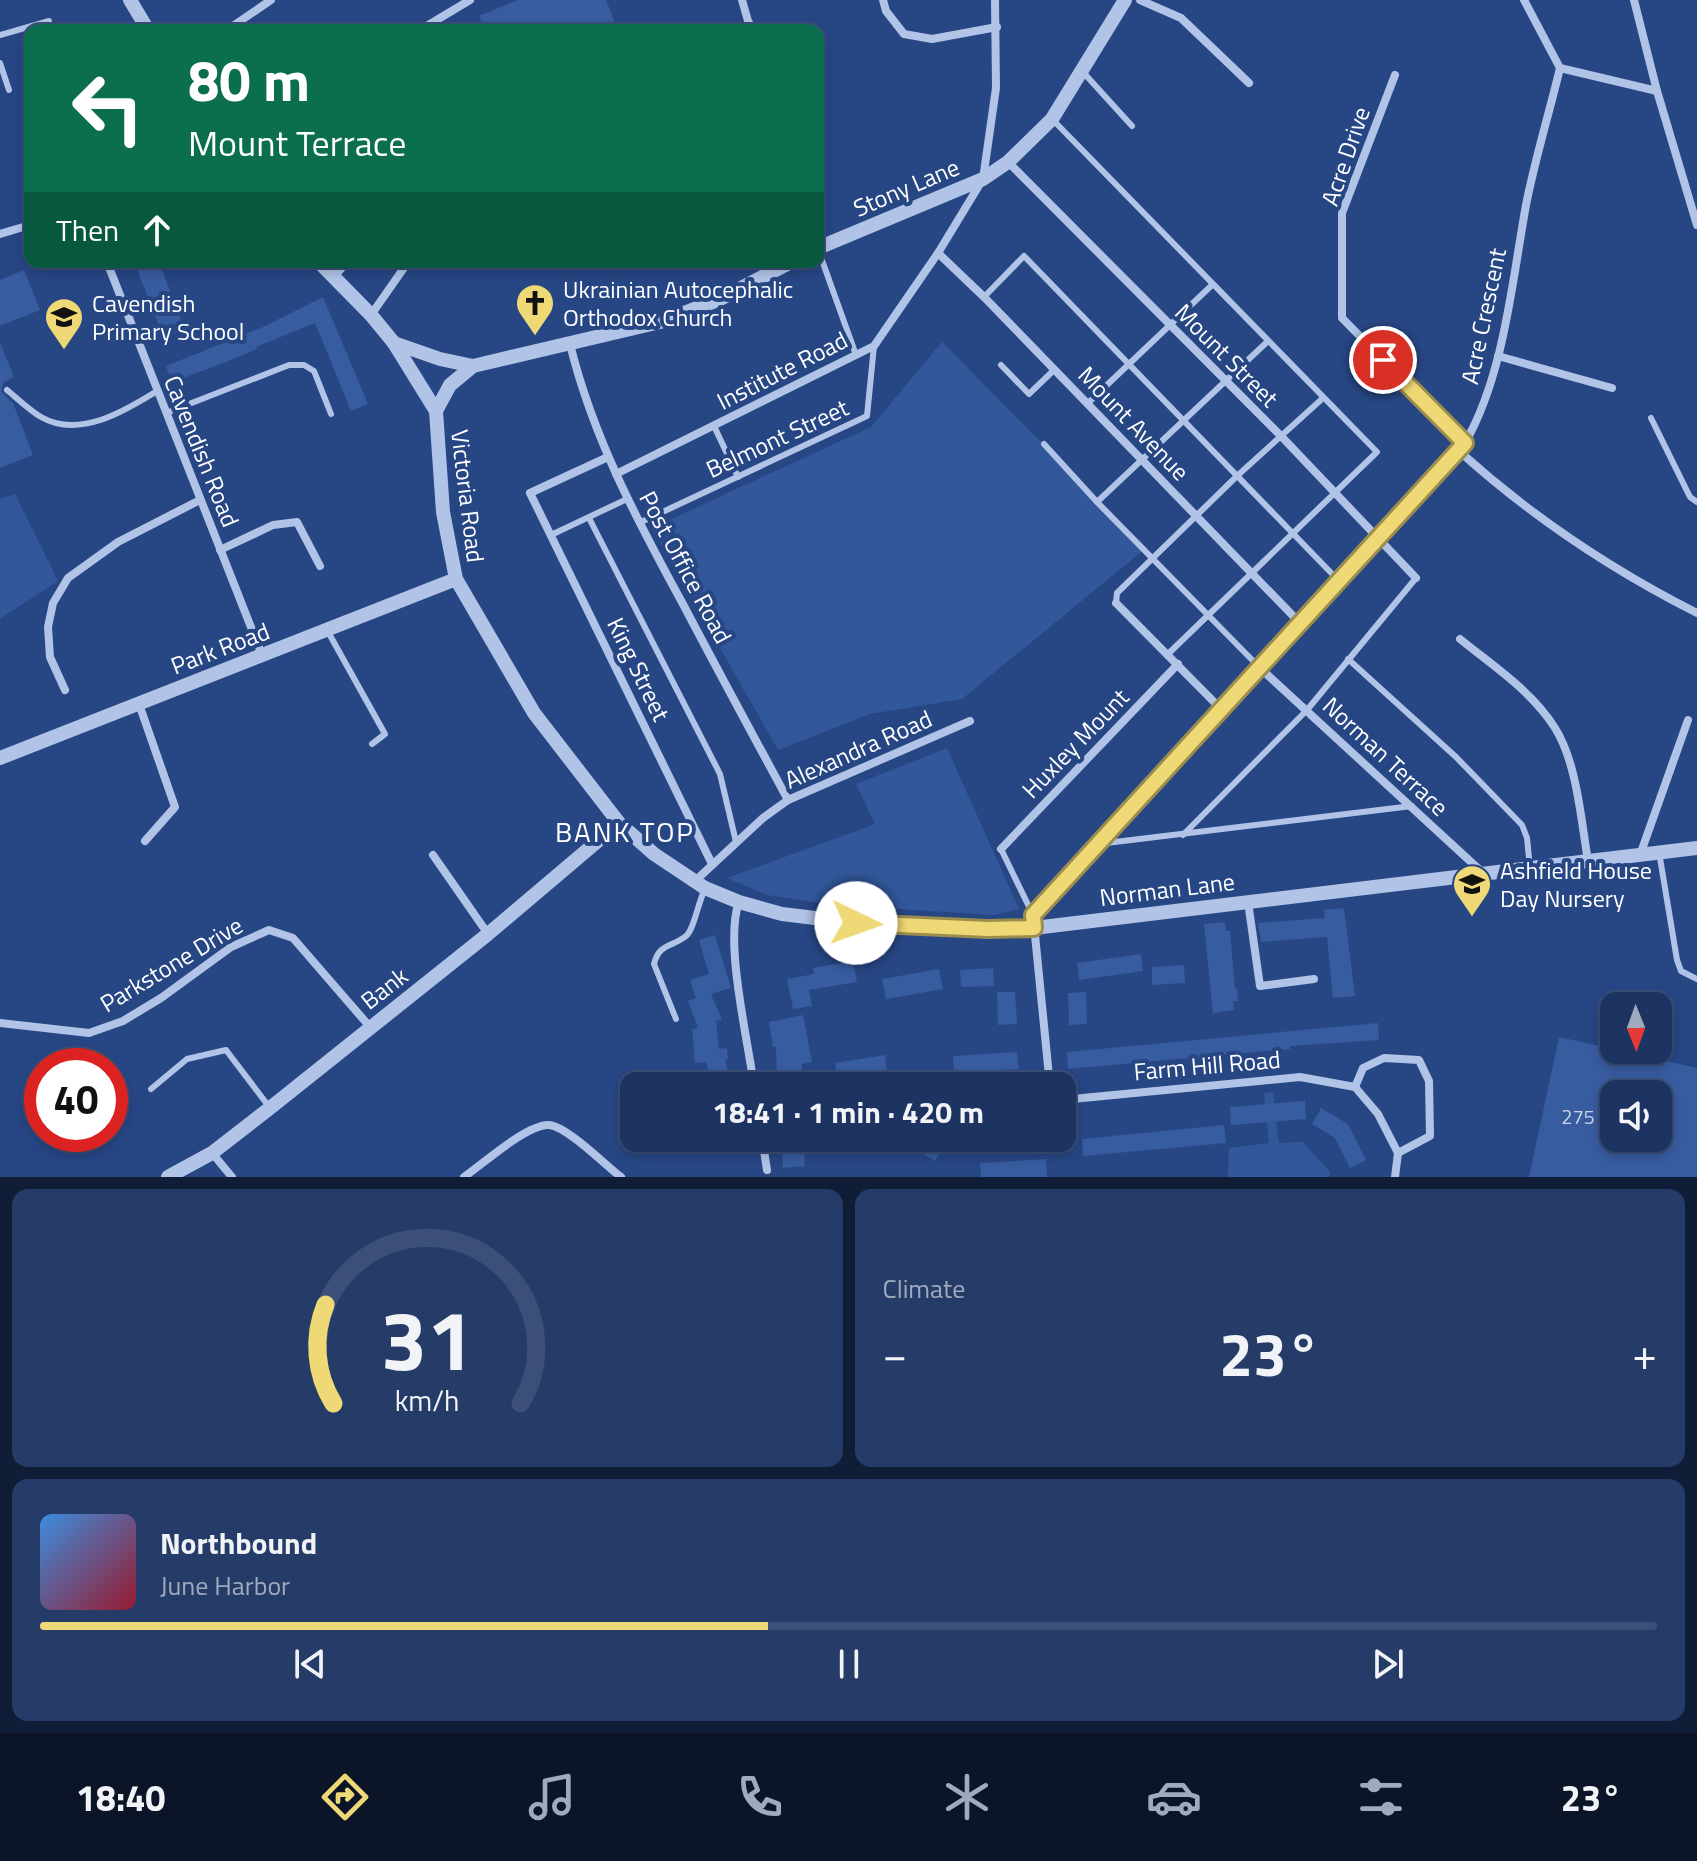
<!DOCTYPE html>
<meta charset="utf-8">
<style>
body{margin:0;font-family:"Titillium Web",sans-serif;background:#253c69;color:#f1f3f6;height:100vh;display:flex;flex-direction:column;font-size:30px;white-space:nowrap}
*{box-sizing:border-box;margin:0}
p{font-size:26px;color:#a0aabe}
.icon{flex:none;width:44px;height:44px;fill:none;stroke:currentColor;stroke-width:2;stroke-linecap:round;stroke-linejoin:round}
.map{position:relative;height:1177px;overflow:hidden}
.side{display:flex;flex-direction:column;gap:12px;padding:12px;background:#101d36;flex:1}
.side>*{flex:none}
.top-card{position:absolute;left:24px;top:24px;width:800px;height:244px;border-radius:16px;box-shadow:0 4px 12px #0003,0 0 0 2px #3b4f78;background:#0b6e4f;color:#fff;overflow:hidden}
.needle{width:52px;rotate:179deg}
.buttons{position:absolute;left:1600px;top:992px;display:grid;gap:16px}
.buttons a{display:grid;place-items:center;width:72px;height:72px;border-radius:16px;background:#1d3463;box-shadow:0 4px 12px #0003,0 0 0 2px #3b4f78;font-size:40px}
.speed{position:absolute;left:24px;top:1048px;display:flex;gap:16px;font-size:40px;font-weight:700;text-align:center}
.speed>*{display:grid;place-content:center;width:104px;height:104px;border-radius:50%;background:#1d3463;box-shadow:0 4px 12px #0003,0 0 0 2px #3b4f78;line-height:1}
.speed .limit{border:12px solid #d22;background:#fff;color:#111}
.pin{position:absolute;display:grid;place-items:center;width:68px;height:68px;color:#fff;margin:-34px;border:4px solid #fff;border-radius:50%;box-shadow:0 2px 8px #0007}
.me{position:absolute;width:88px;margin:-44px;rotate:93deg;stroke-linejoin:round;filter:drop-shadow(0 0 6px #0008)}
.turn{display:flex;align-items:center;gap:28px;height:168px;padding:0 32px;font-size:36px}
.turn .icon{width:104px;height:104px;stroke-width:2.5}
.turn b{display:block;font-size:56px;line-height:68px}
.then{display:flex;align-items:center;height:76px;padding:0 32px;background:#0003;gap:16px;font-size:30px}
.big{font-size:60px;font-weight:700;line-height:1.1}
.side .widget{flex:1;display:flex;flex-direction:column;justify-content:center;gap:12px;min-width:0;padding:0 28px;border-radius:16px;background:#253c69}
.side .dial{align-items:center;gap:0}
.dial svg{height:208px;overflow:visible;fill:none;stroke:#3b4f78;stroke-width:7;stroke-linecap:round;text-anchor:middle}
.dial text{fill:#f1f3f6;stroke:none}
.song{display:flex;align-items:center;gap:24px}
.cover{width:96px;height:96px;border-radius:12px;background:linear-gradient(135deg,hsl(210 70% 55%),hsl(350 70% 35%))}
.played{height:8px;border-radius:4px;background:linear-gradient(90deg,#efd976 45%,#3b4f78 45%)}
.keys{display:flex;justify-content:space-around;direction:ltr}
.heat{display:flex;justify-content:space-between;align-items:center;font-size:44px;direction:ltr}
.side .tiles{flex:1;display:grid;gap:12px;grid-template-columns:1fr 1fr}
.widget:last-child{grid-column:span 2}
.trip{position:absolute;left:620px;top:1072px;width:456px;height:80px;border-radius:16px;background:#1d3463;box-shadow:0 4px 12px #0003,0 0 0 2px #3b4f78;font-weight:700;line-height:80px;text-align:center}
.tab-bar{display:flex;height:128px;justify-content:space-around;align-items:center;background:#0c1528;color:#a0aabe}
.tab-bar .icon{width:56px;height:56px}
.tab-bar .current{color:#efd976}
.tab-bar b{font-size:36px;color:#f1f3f6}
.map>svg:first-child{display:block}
</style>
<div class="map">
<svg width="1697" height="1177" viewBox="0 0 1697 1177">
<rect width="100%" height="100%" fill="#274684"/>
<g fill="#32579b">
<polygon points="942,342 1146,548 962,699 870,714 778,750 652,528 871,427"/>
<polygon points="15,494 58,581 0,619 0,499"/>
<polygon points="947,748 1019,909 994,915 833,905 767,895 727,878 875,824 856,784"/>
<polygon points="1273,1092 1279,1143 1303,1142 1330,1172 1329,1177 1228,1177 1229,1148 1269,1143 1264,1093"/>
</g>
<g fill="#385ca0" fill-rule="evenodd">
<polygon points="518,0 606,0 618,30 485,30 479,16"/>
<polygon points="134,262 159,262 185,330 164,338"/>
<polygon points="24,270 40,310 0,326 0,280"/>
<polygon points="323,297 368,404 351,411 315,323 256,347 257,349 221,364 172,382 166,366 263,327"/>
<polygon points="0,343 14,377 4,382 1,391 13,403 33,455 0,468"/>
<polygon points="1344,908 1355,996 1333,998 1327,937 1261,942 1258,923 1325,918 1324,910"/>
<polygon points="1225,922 1226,931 1230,931 1235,989 1237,989 1238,1001 1233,1001 1234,1010 1213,1013 1204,924"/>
<polygon points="715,935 731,988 711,994 722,1020 716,1021 719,1049 727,1048 728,1059 725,1060 732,1086 712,1086 706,1062 695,1063 692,1029 698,1028 688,1001 696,998 690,980 709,974 699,940"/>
<polygon points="1141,954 1143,971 1079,980 1077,963"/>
<polygon points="853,961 857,982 809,990 812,1006 793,1009 787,979 814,974 813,968"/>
<polygon points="1184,965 1185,983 1152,985 1152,967"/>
<polygon points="993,968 994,986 961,987 960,970"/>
<polygon points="939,969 943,989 886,999 882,979"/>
<polygon points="997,992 1015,992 1017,1024 998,1025"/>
<polygon points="1086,992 1087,1024 1069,1025 1068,993"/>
<polygon points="803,1015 812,1062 802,1064 803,1086 777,1086 776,1047 773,1047 769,1022"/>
<polygon points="1378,1023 1379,1040 1290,1046 1290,1049 1068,1069 1067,1052"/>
<path d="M1559,1037L1697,1068V1177H1529ZM1614,1094H1658V1138H1614Z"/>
<polygon points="1017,1052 1019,1069 954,1073 953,1056"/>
<polygon points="885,1055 889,1086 866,1086 864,1073 837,1077 835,1063"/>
<polygon points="1305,1101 1306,1119 1231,1125 1230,1107"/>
<polygon points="1321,1108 1348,1124 1366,1160 1350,1168 1335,1138 1312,1124"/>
<polygon points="1224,1125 1226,1143 1083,1156 1082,1139"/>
<polygon points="782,1138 804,1138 805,1166 783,1168"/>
<polygon points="929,1138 950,1138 935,1161 920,1152"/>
<polygon points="1046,1159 1047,1177 981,1177 980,1163"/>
</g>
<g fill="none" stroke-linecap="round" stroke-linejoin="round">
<g stroke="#b1c4e7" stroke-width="6">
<polyline points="0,35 49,21"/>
<polyline points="0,63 9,90"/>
<polyline points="1082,71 1132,126"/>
<polyline points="1052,119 1377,452 1168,654"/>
<polyline points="818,249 856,355"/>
<polyline points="984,297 1024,256 1339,581"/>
<polyline points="1001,365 1029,394 1054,370"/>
<path d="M7,390C18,399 29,410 41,417C79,439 125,411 157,391"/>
<polyline points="1087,404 1212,285"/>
<polyline points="166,413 289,365 304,365 314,371 331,414"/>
<polyline points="1651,418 1690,497 1697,502"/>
<polyline points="714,426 738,477"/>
<polyline points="1044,444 1097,502 1260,668"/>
<polyline points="1097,502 1267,342"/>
<polyline points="589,518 720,774 736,842"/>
<polyline points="639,523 867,416 874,346"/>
<polyline points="551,535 627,499"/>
<polyline points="1116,603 1117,593 1237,476 1323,398"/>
<polyline points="327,630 385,734 372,744"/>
<polyline points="1348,659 1456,757 1522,825 1527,838 1530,868"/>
<polyline points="1183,835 1307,710 1416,578"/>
<polyline points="1098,844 1412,806"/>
<polyline points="1001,849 1033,915"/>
<polyline points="1659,852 1677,960 1681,971 1697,979"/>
<path d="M676,1019L654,964C659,943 673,947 686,936C694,930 698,902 705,889"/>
<polyline points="151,1089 187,1059 226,1050 270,1108"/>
</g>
<g stroke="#b1c4e7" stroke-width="8">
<polyline points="742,0 748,21 753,30"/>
<polyline points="883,0 886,11 904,34 932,39 997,27"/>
<polyline points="1140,0 1181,18 1249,83"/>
<polyline points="1524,0 1560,68 1657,91 1697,225"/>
<polyline points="1634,0 1657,91"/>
<polyline points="227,30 271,0"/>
<polyline points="420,30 470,0"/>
<polyline points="1395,75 1342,213 1342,318 1465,443"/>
<polyline points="1008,162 1281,436 1416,578"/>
<polyline points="0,234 30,225"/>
<polyline points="938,253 984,297 1299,622"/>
<polyline points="107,262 262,655"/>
<polyline points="334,277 347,262"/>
<polyline points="371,315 408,262"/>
<path d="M570,344C593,438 638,522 684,606C718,671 753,735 788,800"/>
<polyline points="1498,356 1612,388"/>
<path d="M1459,451C1530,515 1612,570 1697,613"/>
<polyline points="608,457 530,493 712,864"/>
<polyline points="616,474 874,346 938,253 983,179 996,88 995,0"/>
<polyline points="220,550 273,525 297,522 320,566"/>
<polyline points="1116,603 1221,709"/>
<path d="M1460,639C1493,666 1532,691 1555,728C1577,763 1581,820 1588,861"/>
<polyline points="1260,668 1483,873"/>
<polyline points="65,690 50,657 48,627 53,603 68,578 118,542 200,500"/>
<polyline points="139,704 175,807 145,841"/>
<polyline points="1001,849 1178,664"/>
<polyline points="433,855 488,934"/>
<polyline points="1640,855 1688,720"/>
<polyline points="695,881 763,818 788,800 970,721"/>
<path d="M739,902C724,942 748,1040 754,1086"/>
<polyline points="1248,902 1260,986 1314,979"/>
<polyline points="0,1023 89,1033 123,1021 161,998 231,947 269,930 293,938 370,1027"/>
<path d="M1050,1086L1033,915L1465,443C1504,375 1512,282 1526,205C1535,159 1549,114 1560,68"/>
<polyline points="1355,1087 1363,1068 1384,1058 1419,1060 1429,1081 1430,1136 1398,1153"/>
<polyline points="1062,1100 1300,1077 1355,1087 1378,1114 1398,1153 1395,1177"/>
<polyline points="762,1138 767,1170"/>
<polyline points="212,1153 232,1177"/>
<path d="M464,1177C483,1164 527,1124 549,1125C568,1127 605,1165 621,1177"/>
</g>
<g stroke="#b1c4e7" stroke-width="14">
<polyline points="130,0 148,30"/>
<polyline points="818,248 983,179 1008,162 1052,119 1125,0"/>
<polyline points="319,262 371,315 394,343 436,411 443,512 456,579 534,713 619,823 654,854 705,888 739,902 782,914 856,923 988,929 1034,928 1697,848"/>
<polyline points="394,343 440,359 473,366"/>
<polyline points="436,411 450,385 473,366 660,322 718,300 791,262"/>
<polyline points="0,758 456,579"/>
<polyline points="168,1177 212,1153 270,1108 488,934 619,823"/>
</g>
</g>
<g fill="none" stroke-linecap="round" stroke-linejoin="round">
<g stroke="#9b8d4d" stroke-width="20">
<polyline id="route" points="856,923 988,929 1034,928 1033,915 1465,443 1383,360"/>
</g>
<use href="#route" stroke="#efd976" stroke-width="14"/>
</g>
<defs>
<g id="church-pin" transform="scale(2)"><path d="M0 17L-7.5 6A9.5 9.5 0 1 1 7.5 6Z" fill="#efd976" stroke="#274684"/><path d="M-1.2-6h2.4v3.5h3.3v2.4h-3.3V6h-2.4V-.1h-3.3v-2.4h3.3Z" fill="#111"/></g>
<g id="school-pin" transform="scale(2)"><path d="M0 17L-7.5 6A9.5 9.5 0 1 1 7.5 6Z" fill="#efd976" stroke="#274684"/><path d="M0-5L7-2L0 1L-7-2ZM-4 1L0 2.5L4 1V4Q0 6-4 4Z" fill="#111"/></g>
</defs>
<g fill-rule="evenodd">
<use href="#church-pin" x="535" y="303"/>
<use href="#school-pin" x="64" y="317"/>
<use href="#school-pin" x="1472" y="884"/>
</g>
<g text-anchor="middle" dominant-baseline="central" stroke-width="8" stroke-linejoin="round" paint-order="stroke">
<g font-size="20" fill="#cdd6e7">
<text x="1578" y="1116">275</text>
</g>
<g font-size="24" fill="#fff" stroke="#274684">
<text transform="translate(1345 156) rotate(-71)">Acre Drive</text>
<text transform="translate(906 187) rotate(-23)">Stony Lane</text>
<text transform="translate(1483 316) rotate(-78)">Acre Crescent</text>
<text transform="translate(1227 355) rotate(45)">Mount Street</text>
<text transform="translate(782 370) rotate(-27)">Institute Road</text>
<text transform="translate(1134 423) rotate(46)">Mount Avenue</text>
<text transform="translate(777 438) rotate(-25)">Belmont Street</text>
<text transform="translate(202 451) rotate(68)">Cavendish Road</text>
<text transform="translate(468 496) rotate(83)">Victoria Road</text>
<text transform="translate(686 567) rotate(62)">Post Office Road</text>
<text transform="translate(220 648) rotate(-21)">Park Road</text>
<text transform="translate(639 669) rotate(64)">King Street</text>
<text transform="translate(1075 743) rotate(-46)">Huxley Mount</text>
<text transform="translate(858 749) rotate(-24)">Alexandra Road</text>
<text transform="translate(1386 756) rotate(43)">Norman Terrace</text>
<text transform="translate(1167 889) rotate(-7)">Norman Lane</text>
<text transform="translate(171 964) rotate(-31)">Parkstone Drive</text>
<text transform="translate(384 988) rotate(-38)">Bank</text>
<text transform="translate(1207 1065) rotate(-5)">Farm Hill Road</text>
</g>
<g font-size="24" fill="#fff" stroke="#274684" text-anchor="start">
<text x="563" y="289">Ukrainian Autocephalic<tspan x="563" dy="28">Orthodox Church</tspan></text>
<text x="92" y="303">Cavendish<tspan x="92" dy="28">Primary School</tspan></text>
<text x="1500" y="870">Ashfield House<tspan x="1500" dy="28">Day Nursery</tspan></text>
</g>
<g font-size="28" letter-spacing="2" fill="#fff" stroke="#274684">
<text x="625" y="831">BANK TOP</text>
</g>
</g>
</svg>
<div class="buttons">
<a><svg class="needle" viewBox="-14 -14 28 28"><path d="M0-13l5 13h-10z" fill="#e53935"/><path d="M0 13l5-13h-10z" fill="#a0aabe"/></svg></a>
<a><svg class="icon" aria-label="sound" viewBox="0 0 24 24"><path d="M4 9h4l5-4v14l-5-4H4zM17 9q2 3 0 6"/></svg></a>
</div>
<div class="speed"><div class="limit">40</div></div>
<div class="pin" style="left:1383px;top:360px;background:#d93025"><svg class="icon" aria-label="arrive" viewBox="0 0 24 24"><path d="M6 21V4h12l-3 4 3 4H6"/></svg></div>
<svg class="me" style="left:856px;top:923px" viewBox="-20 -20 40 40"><circle r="19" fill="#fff"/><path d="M0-13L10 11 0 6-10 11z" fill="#efd976"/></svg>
<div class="trip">18:41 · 1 min · 420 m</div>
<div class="top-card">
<div class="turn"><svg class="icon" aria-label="left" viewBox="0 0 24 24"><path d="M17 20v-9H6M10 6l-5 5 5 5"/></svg><div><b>80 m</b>Mount Terrace</div></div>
<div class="then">Then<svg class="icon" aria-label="ahead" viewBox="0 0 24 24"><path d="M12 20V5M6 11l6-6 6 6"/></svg></div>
</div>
</div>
<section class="side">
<div class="tiles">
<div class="widget dial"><svg viewBox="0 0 100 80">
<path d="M14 69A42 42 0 1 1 86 69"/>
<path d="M14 69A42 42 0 0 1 11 31" stroke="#efd976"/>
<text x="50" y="56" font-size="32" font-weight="700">31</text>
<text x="50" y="72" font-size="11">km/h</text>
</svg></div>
<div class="widget"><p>Climate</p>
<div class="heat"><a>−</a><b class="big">23°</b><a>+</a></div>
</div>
<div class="widget">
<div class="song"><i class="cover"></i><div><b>Northbound</b><p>June Harbor</p></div></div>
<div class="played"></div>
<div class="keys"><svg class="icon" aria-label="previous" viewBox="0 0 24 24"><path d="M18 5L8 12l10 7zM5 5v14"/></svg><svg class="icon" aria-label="pause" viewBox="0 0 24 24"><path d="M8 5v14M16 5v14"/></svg><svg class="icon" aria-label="next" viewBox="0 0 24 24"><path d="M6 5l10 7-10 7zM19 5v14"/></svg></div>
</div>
</div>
</section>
<nav class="tab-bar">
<b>18:40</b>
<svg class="icon current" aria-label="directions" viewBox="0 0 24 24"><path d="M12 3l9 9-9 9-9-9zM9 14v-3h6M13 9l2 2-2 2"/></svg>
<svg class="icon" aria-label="music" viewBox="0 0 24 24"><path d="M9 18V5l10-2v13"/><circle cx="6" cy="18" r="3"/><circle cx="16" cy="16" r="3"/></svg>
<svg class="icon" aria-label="phone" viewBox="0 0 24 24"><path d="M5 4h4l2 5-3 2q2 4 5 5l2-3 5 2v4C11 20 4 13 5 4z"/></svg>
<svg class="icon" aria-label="climate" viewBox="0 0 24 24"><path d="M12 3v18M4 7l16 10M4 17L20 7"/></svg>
<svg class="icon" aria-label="car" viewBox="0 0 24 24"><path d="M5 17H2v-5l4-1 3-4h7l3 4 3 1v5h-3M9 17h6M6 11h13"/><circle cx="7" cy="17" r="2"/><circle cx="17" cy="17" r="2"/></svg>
<svg class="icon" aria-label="filters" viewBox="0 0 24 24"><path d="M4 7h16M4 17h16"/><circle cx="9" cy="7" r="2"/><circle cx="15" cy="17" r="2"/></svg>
<b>23°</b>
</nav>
